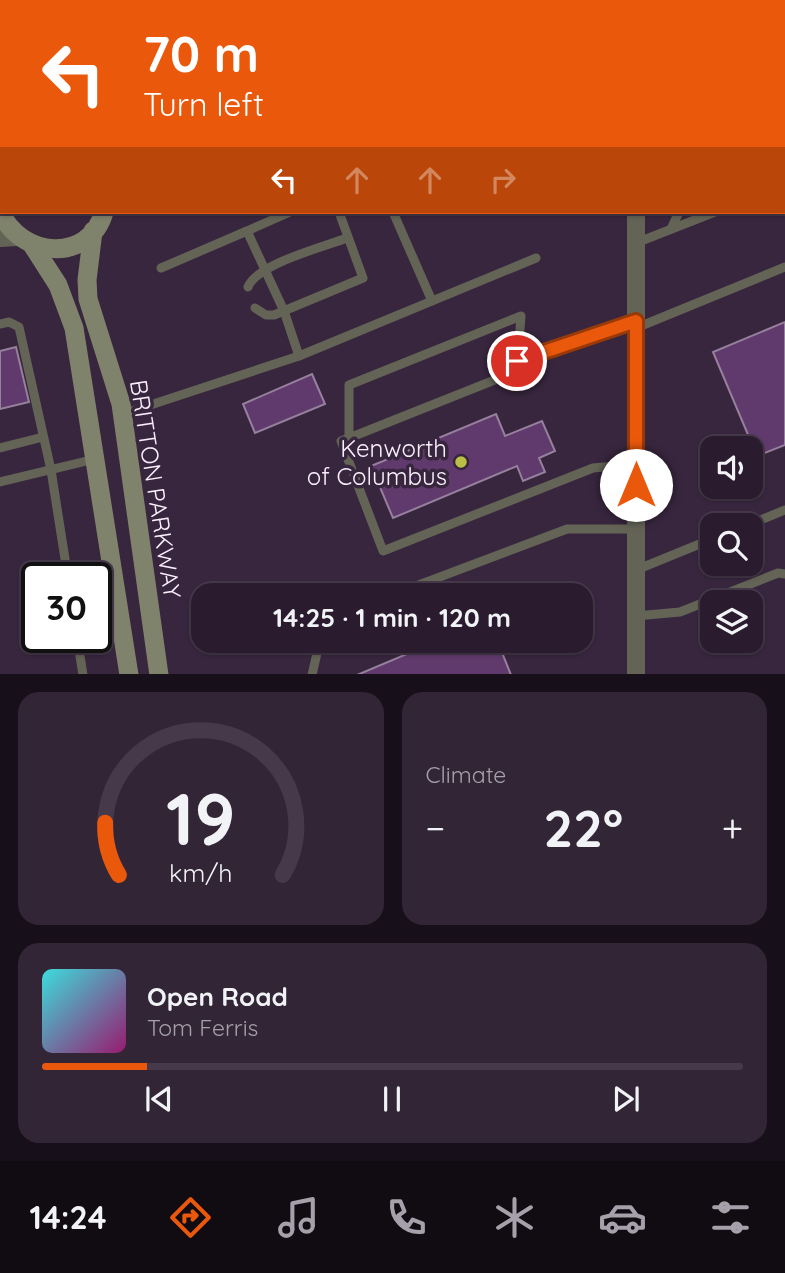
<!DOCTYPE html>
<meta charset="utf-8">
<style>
body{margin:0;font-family:Quicksand,sans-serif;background:#322536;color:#f1f3f6;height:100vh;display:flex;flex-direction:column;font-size:26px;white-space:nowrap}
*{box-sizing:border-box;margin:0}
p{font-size:23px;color:#a5a1aa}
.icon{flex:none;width:38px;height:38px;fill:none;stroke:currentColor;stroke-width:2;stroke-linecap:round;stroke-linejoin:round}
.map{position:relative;height:674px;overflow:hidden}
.drawer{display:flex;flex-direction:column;gap:18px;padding:18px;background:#170f19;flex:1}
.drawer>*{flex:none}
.banner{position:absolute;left:0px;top:0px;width:786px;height:214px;box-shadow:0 2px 5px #0004,0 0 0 2px #463a4a;background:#ea580c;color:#fff;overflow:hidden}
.buttons{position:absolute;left:700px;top:436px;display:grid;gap:14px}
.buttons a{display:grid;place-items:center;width:63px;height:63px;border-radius:14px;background:#2a1c2e;box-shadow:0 2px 5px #0004,0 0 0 2px #463a4a;font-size:35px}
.speed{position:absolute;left:21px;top:562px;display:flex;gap:14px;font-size:35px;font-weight:700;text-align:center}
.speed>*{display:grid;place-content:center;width:91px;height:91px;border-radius:50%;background:#2a1c2e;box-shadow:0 2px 5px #0004,0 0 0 2px #463a4a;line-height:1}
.speed .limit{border:4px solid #111;border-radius:10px;background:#fff;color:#111}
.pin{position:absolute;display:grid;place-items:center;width:60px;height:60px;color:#fff;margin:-30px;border:4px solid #fff;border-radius:50%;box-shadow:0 2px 7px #0007}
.me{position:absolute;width:77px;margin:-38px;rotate:0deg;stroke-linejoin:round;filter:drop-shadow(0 0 5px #0008)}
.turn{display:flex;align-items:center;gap:24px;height:147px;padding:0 28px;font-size:32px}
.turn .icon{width:91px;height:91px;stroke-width:2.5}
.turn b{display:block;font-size:49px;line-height:60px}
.lanes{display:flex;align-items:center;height:66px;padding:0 28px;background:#0003;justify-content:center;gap:35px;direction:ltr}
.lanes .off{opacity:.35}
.big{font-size:52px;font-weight:800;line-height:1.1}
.drawer .tile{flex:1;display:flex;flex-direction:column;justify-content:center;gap:10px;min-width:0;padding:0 24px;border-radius:21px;background:#322536}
.drawer .dial{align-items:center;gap:0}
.dial svg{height:182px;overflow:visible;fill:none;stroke:#463a4a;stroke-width:7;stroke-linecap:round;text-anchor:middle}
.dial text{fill:#f1f3f6;stroke:none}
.song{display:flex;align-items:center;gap:21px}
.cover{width:84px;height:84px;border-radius:10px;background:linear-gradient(135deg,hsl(180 70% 55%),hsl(320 70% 35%))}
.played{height:7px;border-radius:4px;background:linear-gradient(90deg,#ea580c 15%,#463a4a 15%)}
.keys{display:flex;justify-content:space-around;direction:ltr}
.heat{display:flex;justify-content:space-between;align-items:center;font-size:38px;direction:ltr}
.drawer .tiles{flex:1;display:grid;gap:18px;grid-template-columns:1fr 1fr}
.tile:last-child{grid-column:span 2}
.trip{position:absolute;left:191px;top:583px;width:402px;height:70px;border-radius:21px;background:#2a1c2e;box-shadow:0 2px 5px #0004,0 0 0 2px #463a4a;font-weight:800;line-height:70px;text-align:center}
.tab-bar{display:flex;height:112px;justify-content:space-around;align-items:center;background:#110b12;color:#a5a1aa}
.tab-bar .icon{width:49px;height:49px}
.tab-bar .current{color:#ea580c}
.tab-bar b{font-size:32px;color:#f1f3f6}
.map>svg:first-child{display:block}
</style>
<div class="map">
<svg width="785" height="675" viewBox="0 0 785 675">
<rect width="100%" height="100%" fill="#38263e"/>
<g fill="#603a6d" stroke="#96819d" stroke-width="2">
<polygon points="785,322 785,445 757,456 713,352"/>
<polygon points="16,347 29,402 0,409 0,351"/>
<polygon points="312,374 325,404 255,433 243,404"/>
<polygon points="496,414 505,436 542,421 555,451 539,458 545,472 523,481 517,466 393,518 371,466"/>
<polygon points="440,640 497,640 511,675 357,675"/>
</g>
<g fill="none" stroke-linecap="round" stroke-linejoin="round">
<g stroke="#636456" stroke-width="9">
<polyline points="784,3 785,2"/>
<polyline points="784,184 785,183"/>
<polyline points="393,212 432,301"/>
<polyline points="671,229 679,212"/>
<polyline points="247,231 290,212"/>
<polyline points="636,243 715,212"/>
<polyline points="161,268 247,231 284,311 299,356"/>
<path d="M248,287C257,264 323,247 347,238"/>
<polyline points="255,308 266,315 274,315 363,278 339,212"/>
<polyline points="0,324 9,322 19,327 51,470 68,578"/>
<polyline points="636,328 785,267"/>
<polyline points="518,361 636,321"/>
<polyline points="123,414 299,356 536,258"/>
<polyline points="349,438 349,385 521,316 517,371 349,438 341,441 383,551 593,468 636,464"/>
<polyline points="0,448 43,437"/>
<polyline points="0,482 95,459"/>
<polyline points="748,525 785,510"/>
<polyline points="636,570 712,539"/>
<polyline points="392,595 567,529 636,529"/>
<polyline points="636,616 680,612 778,573 785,574"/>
<polyline points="77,637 83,675"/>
<polyline points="312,675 320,640"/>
</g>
<g stroke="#636456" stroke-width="18">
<polyline points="554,0 555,2"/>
<polyline points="428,2 429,0"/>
<polyline points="0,238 17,237"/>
<polyline points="636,675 636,212"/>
</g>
<g stroke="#80836c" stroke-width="19">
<polyline points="2,0 3,2"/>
<polyline points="0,70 2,74"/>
<polyline points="0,179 2,174"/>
<path d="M0,211C20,258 89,264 104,212"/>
<polyline points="93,231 87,280 88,299 121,404 159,675"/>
<polyline points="33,246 58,285 74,328 129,675"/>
</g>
</g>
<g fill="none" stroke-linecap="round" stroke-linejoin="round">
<g stroke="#983908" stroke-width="18">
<polyline id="route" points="517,361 636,321 636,485"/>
</g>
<use href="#route" stroke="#ea580c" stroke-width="12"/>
</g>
<circle fill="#bac045" stroke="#38263e" stroke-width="2.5" cx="461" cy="462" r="7"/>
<g text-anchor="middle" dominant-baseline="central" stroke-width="7" stroke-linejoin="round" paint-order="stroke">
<g font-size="24" fill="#faf0fd" stroke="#38263e" text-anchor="end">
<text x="447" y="448">Kenworth<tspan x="447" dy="28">of Columbus</tspan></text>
</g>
<g font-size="24" fill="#faf0fd" stroke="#38263e">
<text transform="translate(156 489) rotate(81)">BRITTON PARKWAY</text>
</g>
</g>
</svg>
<div class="buttons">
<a><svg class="icon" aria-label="sound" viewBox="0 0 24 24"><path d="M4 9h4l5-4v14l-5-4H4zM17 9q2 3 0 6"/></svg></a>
<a><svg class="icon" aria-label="search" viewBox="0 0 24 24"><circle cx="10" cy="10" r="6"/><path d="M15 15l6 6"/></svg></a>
<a><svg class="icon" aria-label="layers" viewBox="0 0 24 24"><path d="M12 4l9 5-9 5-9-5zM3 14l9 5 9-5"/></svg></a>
</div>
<div class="speed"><div class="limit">30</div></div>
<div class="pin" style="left:517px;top:361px;background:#d93025"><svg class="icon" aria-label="arrive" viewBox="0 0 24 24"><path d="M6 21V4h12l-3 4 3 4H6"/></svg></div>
<svg class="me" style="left:636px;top:485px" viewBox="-20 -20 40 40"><circle r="19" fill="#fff"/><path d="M0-13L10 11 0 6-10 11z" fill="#ea580c"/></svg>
<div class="trip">14:25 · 1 min · 120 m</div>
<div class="banner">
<div class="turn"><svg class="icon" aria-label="left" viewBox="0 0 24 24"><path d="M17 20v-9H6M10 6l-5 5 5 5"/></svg><div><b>70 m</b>Turn left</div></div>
<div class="lanes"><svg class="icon" aria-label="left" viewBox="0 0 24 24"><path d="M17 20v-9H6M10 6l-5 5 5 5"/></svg><svg class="icon off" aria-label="ahead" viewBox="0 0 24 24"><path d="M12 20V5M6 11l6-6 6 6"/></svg><svg class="icon off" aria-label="ahead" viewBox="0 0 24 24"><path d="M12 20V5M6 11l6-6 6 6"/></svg><svg class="icon off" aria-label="right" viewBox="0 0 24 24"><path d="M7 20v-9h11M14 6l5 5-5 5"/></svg></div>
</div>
</div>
<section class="drawer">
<div class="tiles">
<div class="tile dial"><svg viewBox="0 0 100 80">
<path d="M14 69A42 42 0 1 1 86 69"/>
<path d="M14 69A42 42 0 0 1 8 46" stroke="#ea580c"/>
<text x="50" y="56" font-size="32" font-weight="700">19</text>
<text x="50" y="72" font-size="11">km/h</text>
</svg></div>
<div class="tile"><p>Climate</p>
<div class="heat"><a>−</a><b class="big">22°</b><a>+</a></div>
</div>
<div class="tile">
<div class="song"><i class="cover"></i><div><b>Open Road</b><p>Tom Ferris</p></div></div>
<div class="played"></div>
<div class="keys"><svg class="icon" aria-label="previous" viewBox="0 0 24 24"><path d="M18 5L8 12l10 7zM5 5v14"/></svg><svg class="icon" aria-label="pause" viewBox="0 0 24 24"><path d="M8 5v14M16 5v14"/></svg><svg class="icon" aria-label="next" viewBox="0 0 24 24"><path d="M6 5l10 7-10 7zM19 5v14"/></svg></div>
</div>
</div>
</section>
<nav class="tab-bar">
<b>14:24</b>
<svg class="icon current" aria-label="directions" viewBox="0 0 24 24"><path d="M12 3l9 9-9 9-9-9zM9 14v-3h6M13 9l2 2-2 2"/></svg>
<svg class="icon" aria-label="music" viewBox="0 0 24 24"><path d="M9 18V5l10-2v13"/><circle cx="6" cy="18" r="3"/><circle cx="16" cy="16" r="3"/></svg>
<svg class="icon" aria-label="phone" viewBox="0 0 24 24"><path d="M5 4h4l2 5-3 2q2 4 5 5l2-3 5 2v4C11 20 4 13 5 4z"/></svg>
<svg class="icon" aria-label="climate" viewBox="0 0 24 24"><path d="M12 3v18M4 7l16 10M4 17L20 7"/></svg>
<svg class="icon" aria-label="car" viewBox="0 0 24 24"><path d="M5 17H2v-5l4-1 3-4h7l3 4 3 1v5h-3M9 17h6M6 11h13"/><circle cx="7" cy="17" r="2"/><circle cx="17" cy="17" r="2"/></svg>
<svg class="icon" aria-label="filters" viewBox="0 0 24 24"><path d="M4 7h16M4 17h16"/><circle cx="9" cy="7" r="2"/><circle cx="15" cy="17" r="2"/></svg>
</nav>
